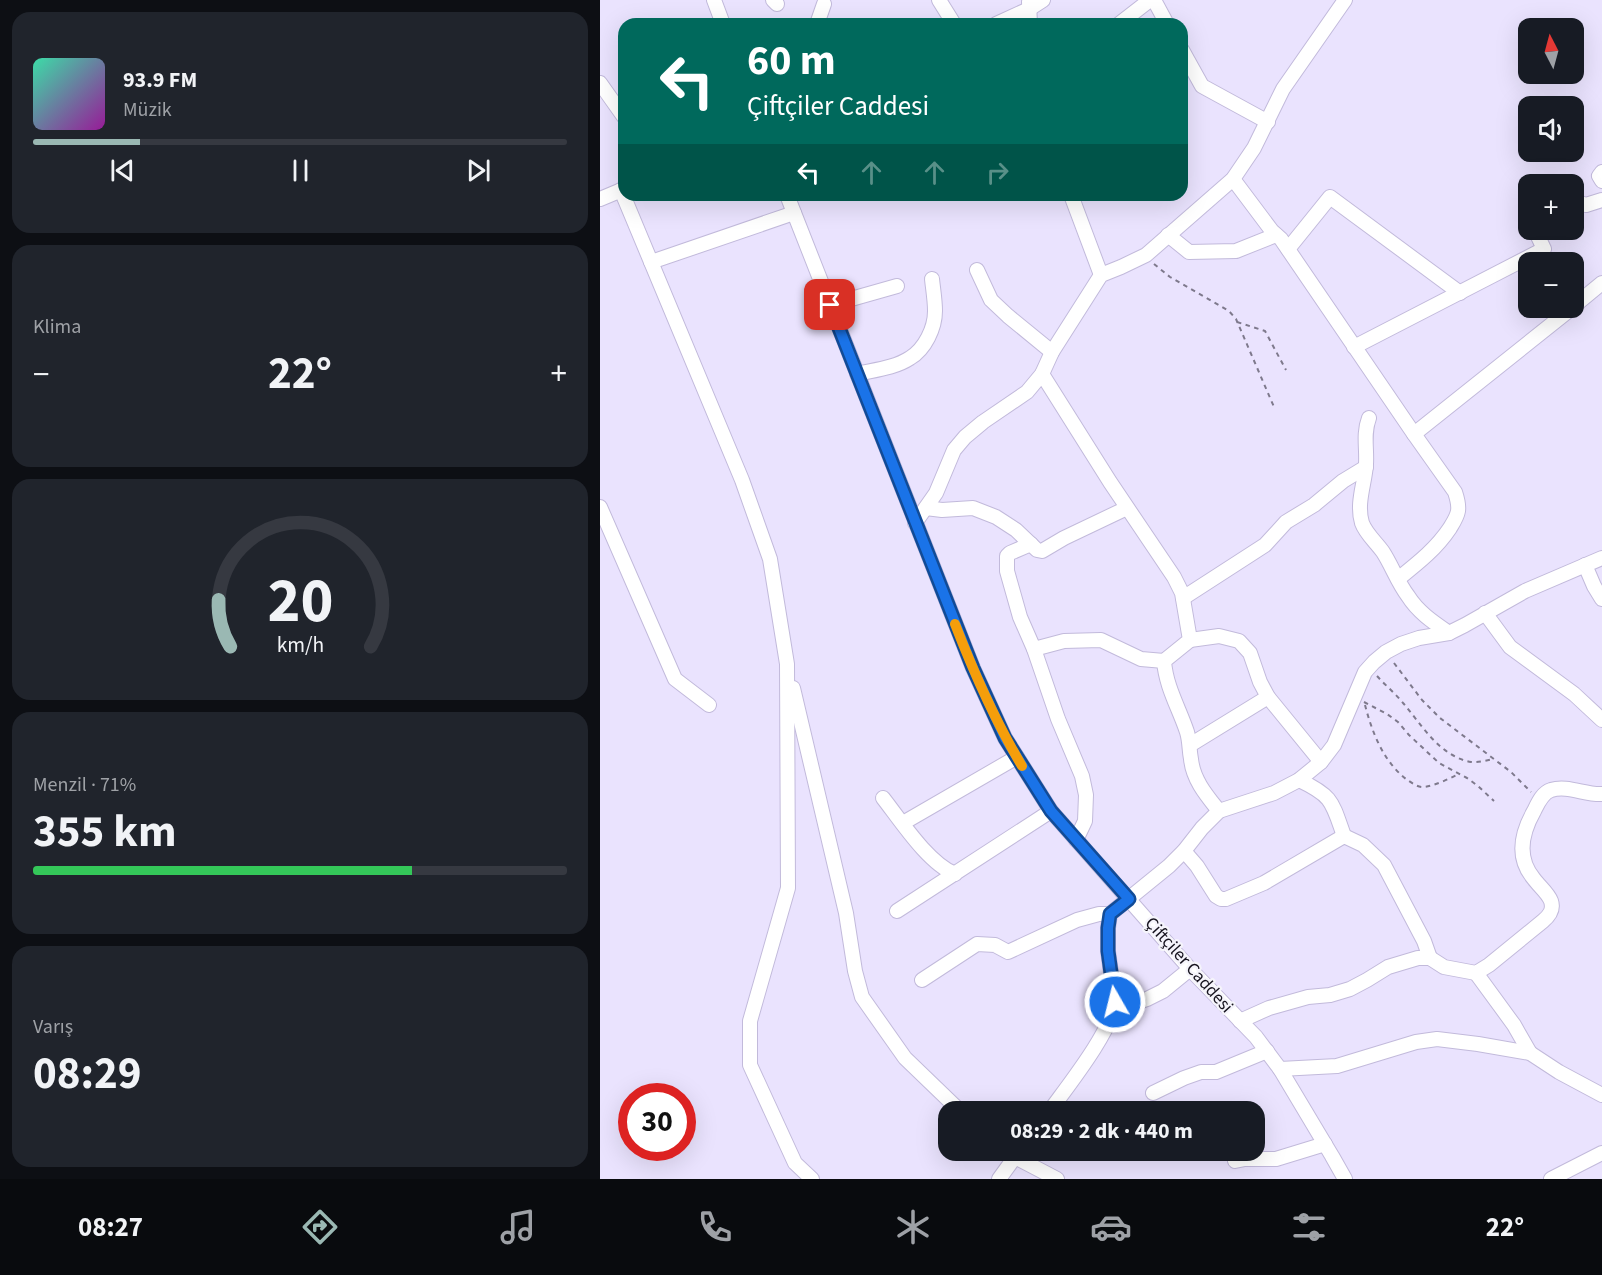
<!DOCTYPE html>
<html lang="tr">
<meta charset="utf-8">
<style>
body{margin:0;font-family:"Source Sans 3",sans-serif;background:#20242c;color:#f1f3f6;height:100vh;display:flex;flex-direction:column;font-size:22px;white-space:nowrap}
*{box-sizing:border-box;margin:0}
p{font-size:20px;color:#9ea1a6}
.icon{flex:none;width:33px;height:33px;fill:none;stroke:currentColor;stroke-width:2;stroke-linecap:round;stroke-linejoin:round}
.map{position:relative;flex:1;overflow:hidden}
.panel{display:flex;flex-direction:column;gap:12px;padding:12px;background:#0d0f14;width:600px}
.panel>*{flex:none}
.guide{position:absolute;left:18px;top:18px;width:570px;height:183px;border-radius:18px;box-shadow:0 6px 24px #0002;background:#00695c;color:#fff;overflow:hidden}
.needle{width:39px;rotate:354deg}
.fabs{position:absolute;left:918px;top:18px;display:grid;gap:12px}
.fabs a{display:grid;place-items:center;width:66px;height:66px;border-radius:12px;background:#171b24;box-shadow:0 6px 24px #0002;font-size:30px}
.speed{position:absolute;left:18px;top:1083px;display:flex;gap:12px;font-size:30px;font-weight:700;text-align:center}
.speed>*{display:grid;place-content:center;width:78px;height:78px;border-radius:50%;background:#171b24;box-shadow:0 6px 24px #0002;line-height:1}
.speed .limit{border:9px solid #d22;background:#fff;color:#111}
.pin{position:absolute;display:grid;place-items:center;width:51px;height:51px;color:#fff;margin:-26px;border-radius:12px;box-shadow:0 3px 9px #0006}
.me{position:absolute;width:66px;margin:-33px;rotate:352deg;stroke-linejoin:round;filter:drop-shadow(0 0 4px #0008)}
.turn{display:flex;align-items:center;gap:21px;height:126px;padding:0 30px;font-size:27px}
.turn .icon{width:78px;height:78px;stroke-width:2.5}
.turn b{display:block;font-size:42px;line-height:51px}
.lanes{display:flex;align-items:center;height:57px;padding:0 30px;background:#0003;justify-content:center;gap:30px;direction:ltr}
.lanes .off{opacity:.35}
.big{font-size:45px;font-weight:700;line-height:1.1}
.panel .card{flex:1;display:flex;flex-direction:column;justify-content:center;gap:9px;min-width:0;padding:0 21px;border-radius:18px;background:#20242c}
.panel .dial{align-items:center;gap:0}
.dial svg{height:156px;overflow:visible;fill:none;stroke:#363941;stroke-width:7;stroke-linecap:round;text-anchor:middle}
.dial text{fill:#f1f3f6;stroke:none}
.song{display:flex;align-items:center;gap:18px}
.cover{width:72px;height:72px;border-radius:9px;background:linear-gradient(135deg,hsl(160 70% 55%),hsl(300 70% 35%))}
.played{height:6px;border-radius:3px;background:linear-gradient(90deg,#9ab8b3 20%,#363941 20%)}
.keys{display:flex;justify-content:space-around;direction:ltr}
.heat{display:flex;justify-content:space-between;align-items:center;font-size:33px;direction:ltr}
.charge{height:9px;border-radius:4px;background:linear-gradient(90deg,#34c759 71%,#363941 0)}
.trip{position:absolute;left:338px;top:1101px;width:327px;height:60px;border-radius:18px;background:#171b24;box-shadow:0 6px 24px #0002;font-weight:700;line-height:60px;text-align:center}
.tab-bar{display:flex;height:96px;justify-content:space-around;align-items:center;background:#090b0e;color:#9ea1a6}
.tab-bar .icon{width:42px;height:42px}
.tab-bar .current{color:#9ab8b3}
.tab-bar b{font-size:27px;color:#f1f3f6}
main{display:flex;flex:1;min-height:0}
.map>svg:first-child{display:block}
</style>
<main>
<section class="panel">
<div class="card">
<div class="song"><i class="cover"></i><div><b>93.9 FM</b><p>Müzik</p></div></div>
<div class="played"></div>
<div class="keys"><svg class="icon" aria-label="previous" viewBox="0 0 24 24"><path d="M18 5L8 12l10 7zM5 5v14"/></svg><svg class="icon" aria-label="pause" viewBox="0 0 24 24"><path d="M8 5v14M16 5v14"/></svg><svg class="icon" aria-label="next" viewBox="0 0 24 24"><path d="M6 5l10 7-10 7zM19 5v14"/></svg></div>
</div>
<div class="card"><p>Klima</p>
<div class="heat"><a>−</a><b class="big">22°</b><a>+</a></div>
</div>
<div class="card dial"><svg viewBox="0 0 100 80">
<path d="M14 69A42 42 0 1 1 86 69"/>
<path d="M14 69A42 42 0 0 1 8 45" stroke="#9ab8b3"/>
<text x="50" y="56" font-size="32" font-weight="700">20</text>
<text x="50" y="72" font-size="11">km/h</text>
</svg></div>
<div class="card"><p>Menzil · 71%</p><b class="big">355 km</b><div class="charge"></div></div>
<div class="card"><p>Varış</p><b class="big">08:29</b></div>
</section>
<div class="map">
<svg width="1002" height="1179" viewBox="0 0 1002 1179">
<rect width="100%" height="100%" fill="#eae3fe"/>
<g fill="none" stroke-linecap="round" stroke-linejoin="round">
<g stroke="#c2badb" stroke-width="16">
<g id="minor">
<polyline points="114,0 123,24"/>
<polyline points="173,0 177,4"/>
<polyline points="339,0 354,24"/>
<polyline points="554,0 567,24"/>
<polyline points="429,2 430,24"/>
<polyline points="217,24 224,4"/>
<polyline points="396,24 429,9 443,0"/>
<polyline points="519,24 550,0"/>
<polyline points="582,50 602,86 668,122"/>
<polyline points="0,83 24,117"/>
<polyline points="1002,172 999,176 1002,181"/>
<path d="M633,179L672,231L681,239L814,434L855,492C857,498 859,505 858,511C857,517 853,523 850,528C836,549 818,563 798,579"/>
<polyline points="21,190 142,480 170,559 187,664 188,888 150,1021 150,1065 195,1163 212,1179"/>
<polyline points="187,195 373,668 405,738 451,811 590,969 656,1037 680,1069 732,1156 745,1179"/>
<polyline points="471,195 501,275"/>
<polyline points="0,199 24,189"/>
<polyline points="974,201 986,205 1002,200"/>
<polyline points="568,235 589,252 636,251 676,235"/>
<polyline points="688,249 730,197 860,293"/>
<polyline points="51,262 194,213"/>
<polyline points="377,270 391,300 408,316 452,352"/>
<polyline points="230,305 297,286"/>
<polyline points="974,306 1002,283"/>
<polyline points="754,347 944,249 935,230"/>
<path d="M257,374C274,370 295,368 310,358C325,349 335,328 335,311C335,300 333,289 332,279"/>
<path d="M442,374L510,482L574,577L582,593L590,640L564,661C566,687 579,708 587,732C590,742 589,749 591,759C593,780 607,796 619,811"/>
<path d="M769,418C763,434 767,448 766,464C765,483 756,503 762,523C766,534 776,542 783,552C792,566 798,583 808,596C818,612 833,622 849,633"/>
<polyline points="814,434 972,308"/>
<polyline points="0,507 75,679 109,705"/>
<polyline points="326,508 342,510 373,508 396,517 416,530 437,550 442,551 464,538 527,508"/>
<polyline points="315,523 336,493 354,450 365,437 383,422 427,392 442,374 452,352 501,275 521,267 546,255 633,179 654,148 683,89 745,0"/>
<polyline points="431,544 410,553 407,556 407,571 420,617 434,649 458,719 482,776 486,795 485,821 476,840"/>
<polyline points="985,565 994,586 1002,599"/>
<polyline points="583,598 665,545 686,522 714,505 743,481 766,467"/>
<polyline points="885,613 910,647 974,694 1002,720"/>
<polyline points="590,640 619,636 639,641 650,653 660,682 668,697 721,762"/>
<polyline points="434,649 464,641 501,640 541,659 564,661"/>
<polyline points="193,688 246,913 255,971 262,997 305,1058 361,1112"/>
<polyline points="590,745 668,697"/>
<path d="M699,780C733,796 732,802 744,836"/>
<path d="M283,798C301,821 328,863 355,874"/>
<polyline points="303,823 417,757"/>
<polyline points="584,851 597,866 616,896 621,899 626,899 664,883 744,836 763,845 784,865 824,941 830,958"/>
<polyline points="297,911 451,811"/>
<polyline points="876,973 914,1025 930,1053"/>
<polyline points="322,980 377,944 395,945 408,952 477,920 499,914 510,914"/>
<polyline points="514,1011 547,999 563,991 590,969"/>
<path d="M640,1021L669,1008L708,997L730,995L750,989L767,980L788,967L818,958H830L844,967L876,973L889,965L943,921C949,916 954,910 951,901C948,893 939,886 934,879C916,858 921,834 934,811C938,803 942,793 951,790C968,785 985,795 1002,794"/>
<polyline points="680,1069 737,1066 816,1042 837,1039 878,1044 930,1053 959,1072 1002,1095"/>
<polyline points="553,1093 584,1078 601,1072 616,1072 667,1051"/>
<path d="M449,1112C467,1087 512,1031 515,1002L508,951V928L510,914L569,866L584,851L602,828L619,811L674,793L699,780L721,762L734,745L765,672L774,662L786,652L801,644L819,638L849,633L865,625L925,591L1002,558"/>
<polyline points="407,1150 415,1157 457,1179"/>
<polyline points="635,1161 645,1159 676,1159 725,1144"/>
<polyline points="399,1179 420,1150"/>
<polyline points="951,1179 1002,1153"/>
</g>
</g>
<g stroke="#7e798c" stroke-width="2" stroke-dasharray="4.5 4.5" stroke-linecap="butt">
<polyline points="554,264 570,277 629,311 636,319 674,407"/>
<polyline points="637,322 665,331 686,370"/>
<polyline points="794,663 822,700 840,718 911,772 931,792"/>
<path d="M777,676C785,685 795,693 803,703C822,725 839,756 871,762C878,763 887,760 894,759"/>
<polyline points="764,702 787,714 798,722 809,735 839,763 867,778 878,786 894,801"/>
<path d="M765,705C772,732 783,761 806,779C811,782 816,787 823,787C835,786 848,779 859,774"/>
</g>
<use href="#minor" stroke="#fff" stroke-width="14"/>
</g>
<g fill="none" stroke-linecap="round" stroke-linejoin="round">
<g stroke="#114b97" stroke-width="15">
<polyline id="route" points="230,305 373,668 405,738 451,811 529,899 510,914 508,928 508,951 515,1002"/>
</g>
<use href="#route" stroke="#1a73e8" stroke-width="10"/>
<path stroke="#f59e0b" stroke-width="10" d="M355,624C374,673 395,721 422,766"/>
</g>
<g text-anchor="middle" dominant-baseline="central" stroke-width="4.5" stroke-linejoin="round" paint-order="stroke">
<g font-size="18" fill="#16131e" stroke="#f5f4fb">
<text transform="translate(589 965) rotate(48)">Çiftçiler Caddesi</text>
</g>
</g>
</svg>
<div class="fabs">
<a><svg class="needle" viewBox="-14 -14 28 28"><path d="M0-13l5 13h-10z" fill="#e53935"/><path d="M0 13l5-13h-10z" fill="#9ea1a6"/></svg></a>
<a><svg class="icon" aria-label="sound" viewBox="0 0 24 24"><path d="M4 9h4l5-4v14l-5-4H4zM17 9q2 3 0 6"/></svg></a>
<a>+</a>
<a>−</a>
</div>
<div class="speed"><div class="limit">30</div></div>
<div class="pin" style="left:230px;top:305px;background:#d93025"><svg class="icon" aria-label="arrive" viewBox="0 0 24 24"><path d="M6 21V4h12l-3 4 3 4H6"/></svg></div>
<svg class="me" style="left:515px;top:1002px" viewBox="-20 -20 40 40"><circle r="17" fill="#1a73e8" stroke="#fff" stroke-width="3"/><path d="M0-11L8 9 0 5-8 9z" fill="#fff"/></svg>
<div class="trip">08:29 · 2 dk · 440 m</div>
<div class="guide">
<div class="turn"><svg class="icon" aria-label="left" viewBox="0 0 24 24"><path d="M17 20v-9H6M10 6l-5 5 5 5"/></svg><div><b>60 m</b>Çiftçiler Caddesi</div></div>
<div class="lanes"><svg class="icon" aria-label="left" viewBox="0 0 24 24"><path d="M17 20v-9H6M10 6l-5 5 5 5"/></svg><svg class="icon off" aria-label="ahead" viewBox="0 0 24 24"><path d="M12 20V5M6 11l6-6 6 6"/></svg><svg class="icon off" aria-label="ahead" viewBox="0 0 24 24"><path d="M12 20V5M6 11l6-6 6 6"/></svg><svg class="icon off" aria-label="right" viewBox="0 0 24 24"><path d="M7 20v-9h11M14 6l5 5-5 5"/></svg></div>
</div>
</div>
</main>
<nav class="tab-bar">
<b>08:27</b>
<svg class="icon current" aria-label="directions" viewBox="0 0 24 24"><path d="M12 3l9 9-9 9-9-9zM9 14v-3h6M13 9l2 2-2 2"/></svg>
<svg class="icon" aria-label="music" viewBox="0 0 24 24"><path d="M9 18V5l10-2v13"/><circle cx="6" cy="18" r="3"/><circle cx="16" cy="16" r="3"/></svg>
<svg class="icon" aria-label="phone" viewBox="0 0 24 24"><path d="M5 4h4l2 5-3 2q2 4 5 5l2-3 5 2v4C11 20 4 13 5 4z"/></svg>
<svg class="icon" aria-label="climate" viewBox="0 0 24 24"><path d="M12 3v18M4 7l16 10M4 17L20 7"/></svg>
<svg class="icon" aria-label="car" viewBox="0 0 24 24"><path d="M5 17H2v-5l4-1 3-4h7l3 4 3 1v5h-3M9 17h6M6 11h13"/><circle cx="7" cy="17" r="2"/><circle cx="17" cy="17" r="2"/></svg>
<svg class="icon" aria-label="filters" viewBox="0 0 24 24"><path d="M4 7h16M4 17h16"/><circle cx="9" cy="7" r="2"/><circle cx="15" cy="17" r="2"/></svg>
<b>22°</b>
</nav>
